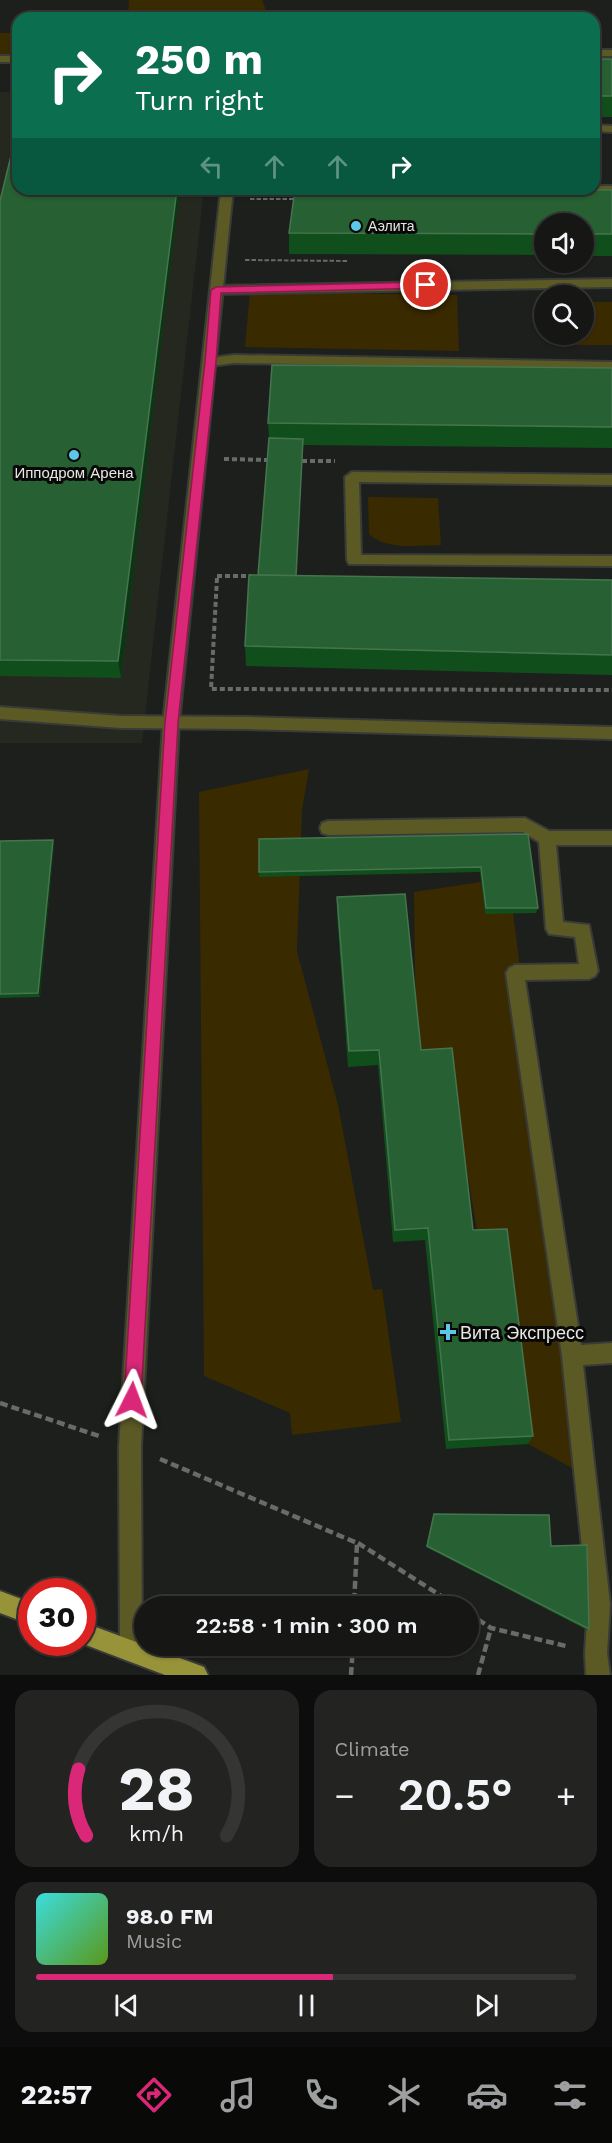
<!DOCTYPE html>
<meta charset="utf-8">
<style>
body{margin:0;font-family:"Work Sans",sans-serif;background:#232422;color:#f1f3f6;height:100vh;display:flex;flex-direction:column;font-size:22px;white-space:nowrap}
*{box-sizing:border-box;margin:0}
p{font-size:20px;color:#9e9fa0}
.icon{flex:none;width:33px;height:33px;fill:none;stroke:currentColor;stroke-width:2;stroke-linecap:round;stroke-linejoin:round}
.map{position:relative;height:1675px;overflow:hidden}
.panel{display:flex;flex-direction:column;gap:15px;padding:15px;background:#0c0d0c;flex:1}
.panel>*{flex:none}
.top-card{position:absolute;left:12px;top:12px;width:588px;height:183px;border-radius:18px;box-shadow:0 2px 4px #0004,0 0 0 2px #353634;background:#0b6e4f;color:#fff;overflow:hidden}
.tools{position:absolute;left:534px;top:213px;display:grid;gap:12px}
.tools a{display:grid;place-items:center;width:60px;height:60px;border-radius:50%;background:#161715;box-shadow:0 2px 4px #0004,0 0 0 2px #353634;font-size:30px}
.speed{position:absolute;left:18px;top:1578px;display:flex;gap:12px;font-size:30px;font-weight:700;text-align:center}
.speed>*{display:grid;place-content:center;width:78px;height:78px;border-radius:50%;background:#161715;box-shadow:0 2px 4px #0004,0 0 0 2px #353634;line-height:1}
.speed .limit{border:9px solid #d22;background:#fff;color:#111}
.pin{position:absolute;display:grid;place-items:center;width:51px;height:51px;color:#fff;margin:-26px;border:3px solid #fff;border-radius:50%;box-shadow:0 2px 6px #0007}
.me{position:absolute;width:66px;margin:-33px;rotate:3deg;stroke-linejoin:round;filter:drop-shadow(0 0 4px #0008)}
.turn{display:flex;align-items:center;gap:21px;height:126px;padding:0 24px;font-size:27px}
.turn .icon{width:78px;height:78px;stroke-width:2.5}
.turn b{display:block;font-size:42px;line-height:51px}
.lanes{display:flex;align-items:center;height:57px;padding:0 24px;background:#0003;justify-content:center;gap:30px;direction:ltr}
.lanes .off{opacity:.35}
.big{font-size:45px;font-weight:600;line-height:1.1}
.panel .widget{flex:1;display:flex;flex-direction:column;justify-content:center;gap:9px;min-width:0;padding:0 21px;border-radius:18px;background:#232422}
.panel .dial{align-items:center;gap:0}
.dial svg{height:156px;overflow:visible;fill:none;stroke:#353634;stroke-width:7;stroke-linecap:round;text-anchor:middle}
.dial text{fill:#f1f3f6;stroke:none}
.song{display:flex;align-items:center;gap:18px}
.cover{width:72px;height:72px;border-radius:9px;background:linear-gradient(135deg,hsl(180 70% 55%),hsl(90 70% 35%))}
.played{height:6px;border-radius:3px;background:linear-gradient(90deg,#db2777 55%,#353634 55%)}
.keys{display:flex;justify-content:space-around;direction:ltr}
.heat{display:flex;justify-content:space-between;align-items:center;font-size:33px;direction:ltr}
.panel .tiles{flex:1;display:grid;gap:15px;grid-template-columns:1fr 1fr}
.widget:last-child{grid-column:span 2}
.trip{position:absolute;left:134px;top:1596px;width:345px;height:60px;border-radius:30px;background:#161715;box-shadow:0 2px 4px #0004,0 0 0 2px #353634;font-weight:600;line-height:60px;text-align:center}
.dock{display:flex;height:96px;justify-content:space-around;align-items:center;background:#090908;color:#9e9fa0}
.dock .icon{width:42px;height:42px}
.dock .current{color:#db2777}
.dock b{font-size:27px;color:#f1f3f6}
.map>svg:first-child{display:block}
</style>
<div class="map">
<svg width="612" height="1675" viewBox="0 0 612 1675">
<rect width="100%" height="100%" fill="#1d1f1c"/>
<polygon fill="#24281f" points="0,92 18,92 18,189 204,189 142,743 0,743"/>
<g fill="#3a2a00">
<polygon points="129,0 262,0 269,18 128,18"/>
<polygon points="0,33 18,33 18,62 12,63 0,56"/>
<polygon points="250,292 457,295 459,351 245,347"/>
<polygon points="584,302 612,302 612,345 556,345 555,335 584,334"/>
<path d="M368,497L438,498L441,545C417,545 388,551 369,534Z"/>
<polygon points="309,769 302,810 297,951 338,1105 373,1290 382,1289 401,1422 292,1435 290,1413 204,1376 199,792"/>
<polygon points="481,882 485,913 513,913 585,1475 528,1444 479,1243 449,1064 416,1045 414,892"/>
</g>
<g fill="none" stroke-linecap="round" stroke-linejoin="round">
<g stroke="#393b38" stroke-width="4">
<g id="service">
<polygon points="594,125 612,126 612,132 594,131"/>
<polygon points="594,186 612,186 612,192 590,191 588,189 594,189"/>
<polygon points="612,279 612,287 216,294 210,290 216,286"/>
<polygon points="234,355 612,362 612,370 234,363 211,366 205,362 211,358"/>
<polygon points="352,472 612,475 612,485 359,482 361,555 612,556 612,566 349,564 347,560 345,477"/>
<polygon points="0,707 121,716 248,717 612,727 612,739 248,729 121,728 0,719"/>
<polygon points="525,818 549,831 612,831 612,845 556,845 563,922 589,925 598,971 595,976 589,979 525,980 581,1345 612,1343 612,1363 583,1365 610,1604 607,1653 610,1675 586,1675 585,1653 588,1604 562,1356 506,973 509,968 515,965 579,964 575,937 549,934 546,929 539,842 523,832 328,835 322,833 320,828 322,823 328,821"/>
</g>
</g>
<g stroke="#393b38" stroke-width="4">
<g id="minor">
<rect x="594" y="50" width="18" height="6"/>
<rect x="0" y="56" width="18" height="6"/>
<polygon points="221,189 233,189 179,723 141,1447 142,1651 139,1659 131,1662 123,1659 120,1651 119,1447 163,723"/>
</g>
</g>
<g stroke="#393b38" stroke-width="4">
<g id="primary">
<polygon points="0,1591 32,1603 32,1625 0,1613"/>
<polygon points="82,1622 204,1667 208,1675 165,1675 78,1642 82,1642"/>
</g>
</g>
<g stroke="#696b68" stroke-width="2" stroke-dasharray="4.5 2" stroke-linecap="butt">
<polyline points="250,199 296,199"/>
<polyline points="245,260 349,261"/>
</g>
<g stroke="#696b68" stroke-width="4" stroke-dasharray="5 3" stroke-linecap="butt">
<polyline points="224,459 268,460"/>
<polyline points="302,461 335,461"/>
<polyline points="217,576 252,576"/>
<polyline points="217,578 211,689 612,690"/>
</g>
<g stroke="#696b68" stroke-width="4.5" stroke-dasharray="8 4" stroke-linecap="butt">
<polyline points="0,1403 99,1436"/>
<polyline points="160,1459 357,1543 354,1606"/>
<polyline points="358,1543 457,1606"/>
<polyline points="468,1613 491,1628 566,1646"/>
<polyline points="351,1675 353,1646"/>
<polyline points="478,1675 491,1628"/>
</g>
<use href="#service" fill="#5b5924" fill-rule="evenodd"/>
<use href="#minor" fill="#5b5924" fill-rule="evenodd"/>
<use href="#primary" fill="#969339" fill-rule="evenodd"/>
</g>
<g fill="#104f1c">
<rect x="594" y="59" width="18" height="58"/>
<polygon points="180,189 121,678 0,676 0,201"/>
<polygon points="612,190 612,256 584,256 584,224 544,224 544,255 289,254 289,233"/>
<polygon points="612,368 612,448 303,445 296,576 612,580 612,675 246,666 245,646 258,575 269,438 268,423"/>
<polygon points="528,834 538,908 536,913 485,914 480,872 259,877 259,839"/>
<polygon points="0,841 54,845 40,997 0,998"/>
<polygon points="337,897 421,1050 533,1436 528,1444 446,1449 425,1240 393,1242 378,1065 348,1067 337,914"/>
<polygon points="434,1514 551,1546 589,1629 587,1630 426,1547"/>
</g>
<g fill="#0c3513">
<polygon points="177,189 180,189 121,678 118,661"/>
<polygon points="53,840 54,845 40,997 38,993"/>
</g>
<g fill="#276032" stroke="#45754e" stroke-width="1.5">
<rect x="594" y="59" width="18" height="37"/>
<polygon points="18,127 18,189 177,189 118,661 0,660 0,201"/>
<polygon points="295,189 612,190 612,234 584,234 584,224 544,224 544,234 289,233"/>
<polygon points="272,365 612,368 612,427 268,423"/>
<polygon points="269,438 303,439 296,576 258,575"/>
<polygon points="249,575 612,580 612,655 245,646"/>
<polygon points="528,834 538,908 486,908 481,867 259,872 259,839"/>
<polygon points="53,840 38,993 0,994 0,841"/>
<polygon points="405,894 421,1050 452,1048 473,1230 507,1229 533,1436 449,1440 428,1228 395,1230 379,1050 349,1051 337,897"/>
<polygon points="434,1514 549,1515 551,1546 587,1545 589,1629 427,1546"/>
</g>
<polygon fill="#db2777" stroke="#8e194d" stroke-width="1.5" points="426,282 429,283 429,288 221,293 216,362 178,723 141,1400 138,1406 132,1409 126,1406 124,1400 165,723 205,362 211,290 216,287"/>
<g fill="#5cc7e7" stroke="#080807" stroke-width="2">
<circle cx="356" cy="226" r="6"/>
<circle cx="74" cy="455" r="6"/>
<path d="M445 1323h6v6h6v6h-6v6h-6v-6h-6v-6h6z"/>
</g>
<g text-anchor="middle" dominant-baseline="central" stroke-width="6" stroke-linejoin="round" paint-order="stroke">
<g font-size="14" fill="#e7e8e6" stroke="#080807" text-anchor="start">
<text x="368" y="226">Аэлита</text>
</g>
<g font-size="15" fill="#e7e8e6" stroke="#080807">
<text x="74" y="473">Ипподром Арена</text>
</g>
<g font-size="18" fill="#e7e8e6" stroke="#080807" text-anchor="start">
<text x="460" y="1332">Вита Экспресс</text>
</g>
</g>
</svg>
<div class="tools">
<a><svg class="icon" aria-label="sound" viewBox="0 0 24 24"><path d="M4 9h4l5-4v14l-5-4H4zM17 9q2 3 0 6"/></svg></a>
<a><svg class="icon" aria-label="search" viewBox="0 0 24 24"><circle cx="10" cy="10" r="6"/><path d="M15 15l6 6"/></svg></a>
</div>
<div class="speed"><div class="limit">30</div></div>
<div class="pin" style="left:426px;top:285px;background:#d93025"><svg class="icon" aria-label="arrive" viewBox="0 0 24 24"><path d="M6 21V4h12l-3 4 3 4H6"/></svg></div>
<svg class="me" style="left:132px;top:1400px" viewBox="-20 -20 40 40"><path d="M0-17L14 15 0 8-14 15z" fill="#db2777" stroke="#fff" stroke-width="4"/></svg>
<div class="trip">22:58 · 1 min · 300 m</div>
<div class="top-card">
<div class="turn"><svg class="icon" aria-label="right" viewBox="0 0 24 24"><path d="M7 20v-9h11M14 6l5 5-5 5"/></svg><div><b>250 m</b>Turn right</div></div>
<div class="lanes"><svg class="icon off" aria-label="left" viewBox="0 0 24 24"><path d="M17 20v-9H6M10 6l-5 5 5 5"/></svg><svg class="icon off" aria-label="ahead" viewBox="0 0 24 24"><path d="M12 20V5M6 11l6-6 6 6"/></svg><svg class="icon off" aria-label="ahead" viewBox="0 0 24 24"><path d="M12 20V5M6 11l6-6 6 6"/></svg><svg class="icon" aria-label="right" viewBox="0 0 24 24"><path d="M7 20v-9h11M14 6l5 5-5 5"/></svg></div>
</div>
</div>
<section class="panel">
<div class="tiles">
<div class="widget dial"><svg viewBox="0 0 100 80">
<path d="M14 69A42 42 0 1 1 86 69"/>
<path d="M14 69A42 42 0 0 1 10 35" stroke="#db2777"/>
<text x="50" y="56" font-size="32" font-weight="700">28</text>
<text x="50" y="72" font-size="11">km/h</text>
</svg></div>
<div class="widget"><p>Climate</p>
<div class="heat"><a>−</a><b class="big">20.5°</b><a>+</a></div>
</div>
<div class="widget">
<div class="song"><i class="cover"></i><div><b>98.0 FM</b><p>Music</p></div></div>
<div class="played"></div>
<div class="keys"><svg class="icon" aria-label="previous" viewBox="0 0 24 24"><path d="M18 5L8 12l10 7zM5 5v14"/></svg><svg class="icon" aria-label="pause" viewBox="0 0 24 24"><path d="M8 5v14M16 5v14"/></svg><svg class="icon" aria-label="next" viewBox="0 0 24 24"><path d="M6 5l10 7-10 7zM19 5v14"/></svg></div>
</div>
</div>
</section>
<nav class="dock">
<b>22:57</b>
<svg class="icon current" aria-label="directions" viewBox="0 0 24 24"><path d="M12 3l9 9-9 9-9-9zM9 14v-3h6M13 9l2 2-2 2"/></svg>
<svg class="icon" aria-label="music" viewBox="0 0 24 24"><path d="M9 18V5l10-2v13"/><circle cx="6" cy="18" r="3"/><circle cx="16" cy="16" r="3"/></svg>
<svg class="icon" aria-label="phone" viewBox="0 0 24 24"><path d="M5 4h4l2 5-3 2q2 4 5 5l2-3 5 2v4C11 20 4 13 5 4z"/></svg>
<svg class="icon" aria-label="climate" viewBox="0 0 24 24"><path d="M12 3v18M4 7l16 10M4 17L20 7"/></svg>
<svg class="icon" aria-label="car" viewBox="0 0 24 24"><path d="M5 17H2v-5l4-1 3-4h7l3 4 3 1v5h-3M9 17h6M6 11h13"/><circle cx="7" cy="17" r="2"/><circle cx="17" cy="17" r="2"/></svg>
<svg class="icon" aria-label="filters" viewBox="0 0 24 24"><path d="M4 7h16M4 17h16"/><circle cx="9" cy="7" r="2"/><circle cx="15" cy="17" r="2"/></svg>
</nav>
